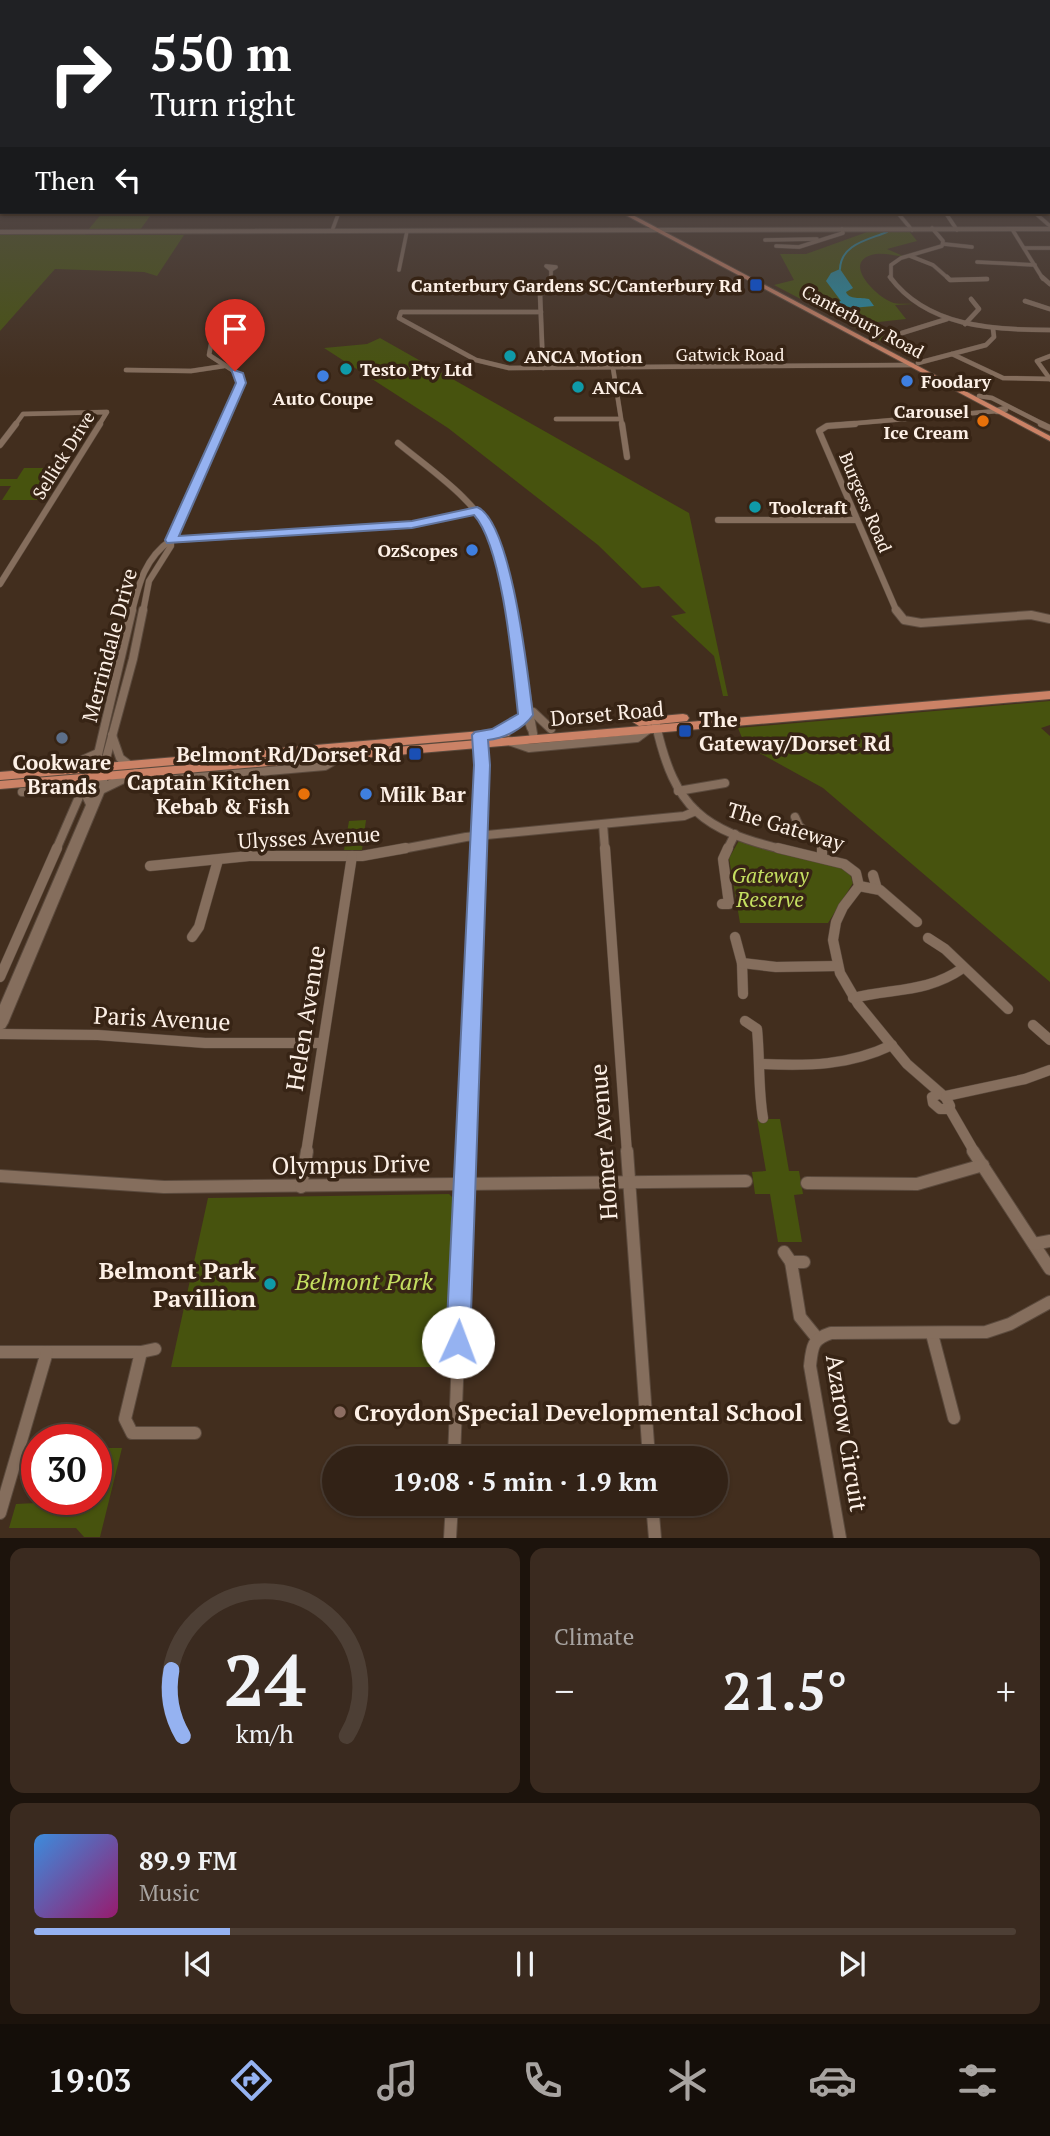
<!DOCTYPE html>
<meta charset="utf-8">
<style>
body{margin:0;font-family:"PT Serif",serif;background:#3a2a1f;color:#f1f3f6;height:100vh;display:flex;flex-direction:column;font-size:26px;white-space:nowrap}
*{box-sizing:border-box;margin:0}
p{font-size:23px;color:#a8a4a1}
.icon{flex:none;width:38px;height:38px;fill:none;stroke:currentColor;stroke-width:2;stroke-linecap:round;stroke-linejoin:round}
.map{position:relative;height:1538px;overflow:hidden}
.panel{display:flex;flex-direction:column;gap:10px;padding:10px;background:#1c130c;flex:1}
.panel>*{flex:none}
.banner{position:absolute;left:0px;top:0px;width:1050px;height:214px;box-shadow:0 2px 5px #0004,0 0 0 2px #4d3f35;background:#202124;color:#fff;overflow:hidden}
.speed{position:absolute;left:21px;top:1424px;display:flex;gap:14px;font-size:35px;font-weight:700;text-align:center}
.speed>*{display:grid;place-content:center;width:91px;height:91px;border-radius:50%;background:#322216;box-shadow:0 2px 5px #0004,0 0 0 2px #4d3f35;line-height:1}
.speed .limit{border:10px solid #d22;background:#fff;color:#111}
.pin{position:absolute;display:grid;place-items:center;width:60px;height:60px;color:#fff;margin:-72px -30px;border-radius:50% 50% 50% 0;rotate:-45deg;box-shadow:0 0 7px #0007}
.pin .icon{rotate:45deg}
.me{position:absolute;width:77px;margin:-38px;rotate:2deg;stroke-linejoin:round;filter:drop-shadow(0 0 5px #0008)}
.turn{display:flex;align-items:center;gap:24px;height:147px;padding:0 35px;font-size:32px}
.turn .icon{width:91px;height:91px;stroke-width:2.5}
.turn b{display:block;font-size:49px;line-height:60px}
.then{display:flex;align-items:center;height:66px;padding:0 35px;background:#0003;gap:14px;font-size:26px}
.big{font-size:52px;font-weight:600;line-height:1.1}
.panel .card{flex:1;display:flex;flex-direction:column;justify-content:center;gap:10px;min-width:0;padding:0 24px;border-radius:14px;background:#3a2a1f}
.panel .dial{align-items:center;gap:0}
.dial svg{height:182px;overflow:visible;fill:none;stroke:#4d3f35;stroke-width:7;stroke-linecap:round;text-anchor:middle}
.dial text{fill:#f1f3f6;stroke:none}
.song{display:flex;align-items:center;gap:21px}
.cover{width:84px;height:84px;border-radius:10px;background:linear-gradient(135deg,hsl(210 70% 55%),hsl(320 70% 35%))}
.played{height:7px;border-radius:4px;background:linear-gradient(90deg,#95b2f1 20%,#4d3f35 20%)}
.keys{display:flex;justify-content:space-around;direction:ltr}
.heat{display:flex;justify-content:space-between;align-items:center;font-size:38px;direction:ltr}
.panel .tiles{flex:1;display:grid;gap:10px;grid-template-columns:1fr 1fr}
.card:last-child{grid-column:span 2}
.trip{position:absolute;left:322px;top:1446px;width:406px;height:70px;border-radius:35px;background:#322216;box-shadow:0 2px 5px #0004,0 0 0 2px #4d3f35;font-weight:600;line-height:70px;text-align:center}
.dock{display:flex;height:112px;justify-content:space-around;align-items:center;background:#140e09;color:#a8a4a1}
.dock .icon{width:49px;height:49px}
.dock .on{color:#95b2f1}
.dock b{font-size:32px;color:#f1f3f6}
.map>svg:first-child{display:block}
</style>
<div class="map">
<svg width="1050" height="1538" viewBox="0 0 1050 1538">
<rect width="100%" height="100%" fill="#422e1e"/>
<g fill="#47530e">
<polygon points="103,212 153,212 140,230 88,230"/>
<path d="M870,231H909L917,241L887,249L903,256C894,256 885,253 876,254C840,260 874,295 891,302C898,305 906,303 913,304L895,305L906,319L860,324L922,358H913L774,285L794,280L780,254H806Z"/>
<polygon points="86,233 85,235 184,235 157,276 144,272 55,269 0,331 0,234"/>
<polygon points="380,338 689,513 728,696 723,696 714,656 671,616 686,613 659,586 642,588 598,545 448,428 324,348 367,344"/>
<polygon points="24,468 66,468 46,500 2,500 11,486 0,486 0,479 17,479"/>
<polygon points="1050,701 1050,725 1041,728 1050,736 1050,982 823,788 745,745 738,728"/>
<polygon points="366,820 362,850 344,850 349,821"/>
<polygon points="740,839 843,868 850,874 853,883 828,923 740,923 729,858"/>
<polygon points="757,1119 780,1119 789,1171 799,1171 803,1194 794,1195 802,1242 778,1242 770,1194 755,1194 752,1172 766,1171"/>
<polygon points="449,1194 453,1198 446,1367 171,1367 208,1198"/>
<polygon points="106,1448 122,1448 100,1537 84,1537 76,1528 9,1528 16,1504 96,1500 96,1487"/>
</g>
<path fill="#2390a8" d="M840,269L853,288L846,292C849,300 861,297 869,299L874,306L852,308L832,301H841L826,281L831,273Z"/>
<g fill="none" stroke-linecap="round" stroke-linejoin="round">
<path stroke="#2390a8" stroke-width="2" d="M840,269C841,244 868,240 887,232"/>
<g stroke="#5b4a3d" stroke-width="4.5">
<g id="minor-far5">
<polyline points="1048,183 1050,185"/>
<polyline points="897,212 912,230"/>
<polyline points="945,212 957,230"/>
<polyline points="1034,212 1050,226"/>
<polyline points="1012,229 1043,279"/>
<polyline points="332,231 339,212"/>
<polyline points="765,240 817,239"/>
<polyline points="944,244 972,247"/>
<polyline points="776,246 799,247 843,233 842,229"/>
<polyline points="1024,248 1050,248"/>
<polyline points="910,256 933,265 949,279"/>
<polyline points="977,262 1035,265"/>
<polygon points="546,266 556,267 551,270"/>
<polyline points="399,270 407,231"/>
<polyline points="551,270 551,279"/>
<polyline points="891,279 891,265 901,258 942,246 943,241 932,228"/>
</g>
</g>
<g stroke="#5b4a3d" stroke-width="5">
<g id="minor-far4">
<path d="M890,277C927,327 993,330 1050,330"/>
<polyline points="947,277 950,280 987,279"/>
<polyline points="1042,277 1050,284"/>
<polyline points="1025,301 1050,309"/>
<polyline points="541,312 401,312 399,318 476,360 509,368 912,365"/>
<polyline points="965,324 979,309 971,299"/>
<polyline points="902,333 947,319"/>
<polyline points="213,334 209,355 240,375 241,383 222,425"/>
<polyline points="952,354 1003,378 1050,379"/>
<polyline points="1050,356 1037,361 1050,379"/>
<polyline points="918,363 986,345 994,337 993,329"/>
<polyline points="543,368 540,294 552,289 551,277"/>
<polyline points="613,368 622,425"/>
<polyline points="126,370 191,371 224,366"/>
<polyline points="979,396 992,398 1045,425"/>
<polyline points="556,419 620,419"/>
<polyline points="15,425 23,414 107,412 99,425"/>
<polyline points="835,425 997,411"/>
</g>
</g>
<g stroke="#5b4a3d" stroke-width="7">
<g id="minor-far3">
<polyline points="622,424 627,457"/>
<polyline points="855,424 827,426 819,431 897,612"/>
<polyline points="1041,424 1050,428"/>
<path d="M398,443C433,472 477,500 496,543C505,564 507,590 511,612"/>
<polyline points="0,445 16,424"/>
<polyline points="718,520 857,520"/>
<polyline points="0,584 100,424"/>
<path d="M132,612C139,583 145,558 171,540L413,524L477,511"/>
<polyline points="143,612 149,581 171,546 171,540 223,424"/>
</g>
</g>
<g stroke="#5b4a3d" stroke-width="10">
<g id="minor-far2">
<polyline points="511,610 534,739"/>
<polyline points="896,610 904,620 921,623 1031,615 1050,619"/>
<polyline points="520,673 523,704 531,728"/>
<polyline points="533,712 551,729"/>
<path d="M656,725C675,809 702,830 785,850"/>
<polyline points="495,734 519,722 525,715"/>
<polyline points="112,735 120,758 128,764"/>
<polyline points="509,741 529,748 637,738 649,729"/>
<polyline points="104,766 133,659 143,610"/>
<polyline points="95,767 132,610"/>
<polyline points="62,769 98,753"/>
<polyline points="137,773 138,778 153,781 325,766 342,756"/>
<polyline points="678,791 725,783"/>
<polyline points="22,792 75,789 79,797 56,850"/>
<polyline points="795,817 799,826 822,846 822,850"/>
<polyline points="603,824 605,850"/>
<polyline points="397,850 466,837 684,816 696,811"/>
<polyline points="479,850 482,765 480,735"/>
<polyline points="727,850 735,834"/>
</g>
</g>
<g stroke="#5b4a3d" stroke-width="11">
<g id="minor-far1">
<polyline points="605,848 627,1153"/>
<polyline points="778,848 844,864 856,873 859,886 843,907 836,922 833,940 840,973 858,1004 907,1064 946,1098 950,1106 947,1109 940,1109 933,1103 932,1097 939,1094"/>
<polyline points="822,848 822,858"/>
<polyline points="150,866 249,856 362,856 406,848"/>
<polyline points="873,875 877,889"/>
<polyline points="859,886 880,890 917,922"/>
<polyline points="722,904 729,904 723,859 728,848"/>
<polyline points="192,937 199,927 218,860"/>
<polyline points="735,937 742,963 743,994"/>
<polyline points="928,938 945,949 1008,1009"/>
<polyline points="742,963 776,967 838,966"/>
<polyline points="0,977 57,848"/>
<path d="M853,998C894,988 927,993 963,968"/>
<path d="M745,1021L757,1029C760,1059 758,1089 763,1118"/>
<polyline points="1033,1025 1050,1040"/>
<polyline points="0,1034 98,1035 205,1043 322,1043"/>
<path d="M761,1064C808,1066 848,1066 892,1045"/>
<polyline points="946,1096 1025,1079 1050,1070"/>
<polyline points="949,1108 975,1153"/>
<polyline points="306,1153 352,856"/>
<polyline points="466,1153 479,848"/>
</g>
</g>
<g stroke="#5b4a3d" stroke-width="14">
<g id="minor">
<polyline points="627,1151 649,1458"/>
<polyline points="973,1151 1050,1269"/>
<polyline points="0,1176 164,1187 746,1181"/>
<polyline points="807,1183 917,1184 983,1165"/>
<polyline points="301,1187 307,1151"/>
<polyline points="1034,1244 1050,1241"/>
<polyline points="784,1252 791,1262 804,1262"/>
<polyline points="791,1262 800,1317 817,1338"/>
<polyline points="932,1334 954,1418"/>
<polyline points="0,1352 141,1352 155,1349"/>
<polyline points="141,1352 125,1419 132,1433 195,1433"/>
<polyline points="454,1458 466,1151"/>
<polyline points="652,1503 655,1538"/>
<polyline points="0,1513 47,1352"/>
<polyline points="450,1538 452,1503"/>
<path d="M840,1538L810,1366C812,1347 812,1339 831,1333L986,1332L1010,1324L1050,1302"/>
</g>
</g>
<g stroke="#5b4a3d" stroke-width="7">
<polyline id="tertiary" points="997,411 1005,409"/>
</g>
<g stroke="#5b4a3d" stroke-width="2">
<g id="secondary">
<polygon points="1050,227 1050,231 0,234 0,230"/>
<polygon points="135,769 141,773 139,776 104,793 8,1023 5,1028 0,1030 0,1005 86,805 74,779 80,775 84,776 92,791 98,773 106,773 108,776 107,781"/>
</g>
</g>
<g stroke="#5b4a3d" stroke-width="2">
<g id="primary">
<polygon points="620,212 627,212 1050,436 1050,441"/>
<polygon points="1050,691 1050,699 0,789 0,781"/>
<polygon points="683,714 687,715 689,718 687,721 639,726 633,722 639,718"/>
<polygon points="505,729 511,733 509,736 0,780 0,772"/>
</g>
</g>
<use href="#minor-far5" stroke="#856e5d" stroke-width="3.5"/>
<use href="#minor-far4" stroke="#856e5d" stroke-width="4.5"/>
<use href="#minor-far3" stroke="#856e5d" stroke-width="6"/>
<use href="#minor-far2" stroke="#856e5d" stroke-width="8"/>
<use href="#minor-far1" stroke="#856e5d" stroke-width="10"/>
<use href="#minor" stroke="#856e5d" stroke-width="12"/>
<use href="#tertiary" stroke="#856e5d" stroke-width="6"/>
<use href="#secondary" fill="#856e5d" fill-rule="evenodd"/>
<use href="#primary" fill="#cb8266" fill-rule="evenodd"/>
</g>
<linearGradient id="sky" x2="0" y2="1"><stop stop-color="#241910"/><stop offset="0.43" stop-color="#544c4c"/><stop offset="1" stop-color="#544c4c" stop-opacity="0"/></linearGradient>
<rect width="1050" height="378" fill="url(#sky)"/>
<path fill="#95b2f1" stroke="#61749d" stroke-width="2" d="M231,369L243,373L246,383L179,536L412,521L477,507C512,521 528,677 533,715C523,729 505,738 488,740L490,765L470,1342L467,1351L458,1354L449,1351L446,1342L474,765L472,735L475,732L492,729L518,714C513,669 503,547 474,515L412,528L167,543L165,540L236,383Z"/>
<g fill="#1a4fb4" stroke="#372415" stroke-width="2.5">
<rect x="749" y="278" width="14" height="14" rx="3.5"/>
<rect x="678" y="724" width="14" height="14" rx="3.5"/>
<rect x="408" y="747" width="14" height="14" rx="3.5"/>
</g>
<g fill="#0f9aa8" stroke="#372415" stroke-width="2.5">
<circle cx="510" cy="356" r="7"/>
<circle cx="346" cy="369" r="7"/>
<circle cx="578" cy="387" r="7"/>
<circle cx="755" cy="507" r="7"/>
<circle cx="270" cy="1284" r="7"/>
</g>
<g fill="#3f7fe0" stroke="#372415" stroke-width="2.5">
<circle cx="323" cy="376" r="7"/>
<circle cx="907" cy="381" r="7"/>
<circle cx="472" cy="550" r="7"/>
<circle cx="366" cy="794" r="7"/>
</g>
<g fill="#e8710a" stroke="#372415" stroke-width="2.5">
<circle cx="983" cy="421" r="7"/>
<circle cx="304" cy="794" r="7"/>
</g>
<circle fill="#5c6f8a" stroke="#372415" stroke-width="2.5" cx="62" cy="738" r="7"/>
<circle fill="#8d6e63" stroke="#372415" stroke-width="2.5" cx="340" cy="1412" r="7"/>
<g text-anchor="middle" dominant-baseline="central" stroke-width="7" stroke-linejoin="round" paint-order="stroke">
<g font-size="18" font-weight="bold" fill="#fdf0e6" stroke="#372415" text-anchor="start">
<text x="742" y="285" text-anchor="end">Canterbury Gardens SC/Canterbury Rd</text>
<text x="524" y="356">ANCA Motion</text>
<text x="360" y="369">Testo Pty Ltd</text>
<text x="921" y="381">Foodary</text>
<text x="592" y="387">ANCA</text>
<text x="323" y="398" text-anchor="middle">Auto Coupe</text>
<text x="969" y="411" text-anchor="end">Carousel<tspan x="969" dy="21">Ice Cream</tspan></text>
<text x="769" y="507">Toolcraft</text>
<text x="458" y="550" text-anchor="end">OzScopes</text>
</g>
<g font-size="18" fill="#fdf0e6" stroke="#372415">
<text transform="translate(863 321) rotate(28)">Canterbury Road</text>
<text x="730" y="354">Gatwick Road</text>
<text transform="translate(63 455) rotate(-58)">Sellick Drive</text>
<text transform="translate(866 502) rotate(67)">Burgess Road</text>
</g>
<g font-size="21" fill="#fdf0e6" stroke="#372415">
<text transform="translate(109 645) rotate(-75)">Merrindale Drive</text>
<text transform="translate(607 713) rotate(-5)">Dorset Road</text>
<text transform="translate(786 826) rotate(17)">The Gateway</text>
<text transform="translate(309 837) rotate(-3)">Ulysses Avenue</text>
</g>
<g font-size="21" font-weight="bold" fill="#fdf0e6" stroke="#372415" text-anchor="start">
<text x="699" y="719">The<tspan x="699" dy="24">Gateway/Dorset Rd</tspan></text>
<text x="401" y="754" text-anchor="end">Belmont Rd/Dorset Rd</text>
<text x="62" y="762" text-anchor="middle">Cookware<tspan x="62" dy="24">Brands</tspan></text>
<text x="290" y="782" text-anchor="end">Captain Kitchen<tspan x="290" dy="24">Kebab &amp; Fish</tspan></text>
<text x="380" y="794">Milk Bar</text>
</g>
<g font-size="21" font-style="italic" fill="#c4de60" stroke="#372415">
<text x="770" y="875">Gateway<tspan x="770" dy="24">Reserve</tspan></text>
</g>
<g font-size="24" fill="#fdf0e6" stroke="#372415">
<text transform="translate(162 1018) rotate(3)">Paris Avenue</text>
<text transform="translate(305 1018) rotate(-81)">Helen Avenue</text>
<text transform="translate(603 1142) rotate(-94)">Homer Avenue</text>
<text transform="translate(351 1164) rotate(-1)">Olympus Drive</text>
<text transform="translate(847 1433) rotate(81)">Azarow Circuit</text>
</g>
<g font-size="24" font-weight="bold" fill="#fdf0e6" stroke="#372415" text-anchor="end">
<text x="256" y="1270">Belmont Park<tspan x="256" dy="28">Pavillion</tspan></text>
<text x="354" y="1412" text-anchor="start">Croydon Special Developmental School</text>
</g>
<g font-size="24" font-style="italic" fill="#c4de60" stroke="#372415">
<text x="364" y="1281">Belmont Park</text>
</g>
</g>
</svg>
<div class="speed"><div class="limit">30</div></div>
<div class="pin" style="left:235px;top:371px;background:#d93025"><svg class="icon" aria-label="arrive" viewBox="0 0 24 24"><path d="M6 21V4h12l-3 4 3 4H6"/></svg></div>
<svg class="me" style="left:458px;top:1342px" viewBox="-20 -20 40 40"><circle r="19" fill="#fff"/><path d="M0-13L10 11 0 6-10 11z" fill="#95b2f1"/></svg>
<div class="trip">19:08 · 5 min · 1.9 km</div>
<div class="banner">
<div class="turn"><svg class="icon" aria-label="right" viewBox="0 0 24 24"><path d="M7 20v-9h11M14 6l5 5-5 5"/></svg><div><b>550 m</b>Turn right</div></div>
<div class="then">Then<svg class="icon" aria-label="left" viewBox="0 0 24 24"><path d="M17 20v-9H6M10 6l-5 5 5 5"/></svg></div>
</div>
</div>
<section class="panel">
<div class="tiles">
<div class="card dial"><svg viewBox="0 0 100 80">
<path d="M14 69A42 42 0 1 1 86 69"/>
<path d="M14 69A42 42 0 0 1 9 40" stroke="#95b2f1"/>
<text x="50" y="56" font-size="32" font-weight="700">24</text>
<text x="50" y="72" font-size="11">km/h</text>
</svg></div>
<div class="card"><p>Climate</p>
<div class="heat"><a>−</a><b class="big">21.5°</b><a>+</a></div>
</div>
<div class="card">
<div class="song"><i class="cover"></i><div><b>89.9 FM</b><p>Music</p></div></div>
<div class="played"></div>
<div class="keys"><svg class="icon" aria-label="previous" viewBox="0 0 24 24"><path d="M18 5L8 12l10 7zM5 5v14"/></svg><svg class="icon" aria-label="pause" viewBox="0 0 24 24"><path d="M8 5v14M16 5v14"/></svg><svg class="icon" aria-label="next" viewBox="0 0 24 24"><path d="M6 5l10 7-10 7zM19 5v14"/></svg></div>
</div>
</div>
</section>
<nav class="dock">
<b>19:03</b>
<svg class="icon on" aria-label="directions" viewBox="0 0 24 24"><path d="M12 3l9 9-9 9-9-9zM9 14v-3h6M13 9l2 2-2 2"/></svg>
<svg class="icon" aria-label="music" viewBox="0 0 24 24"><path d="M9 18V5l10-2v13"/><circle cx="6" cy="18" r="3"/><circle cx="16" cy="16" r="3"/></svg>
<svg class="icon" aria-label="phone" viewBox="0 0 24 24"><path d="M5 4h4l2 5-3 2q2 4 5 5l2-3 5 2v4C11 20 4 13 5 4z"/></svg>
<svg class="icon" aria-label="climate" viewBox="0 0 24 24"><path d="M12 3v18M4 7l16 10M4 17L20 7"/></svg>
<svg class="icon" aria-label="car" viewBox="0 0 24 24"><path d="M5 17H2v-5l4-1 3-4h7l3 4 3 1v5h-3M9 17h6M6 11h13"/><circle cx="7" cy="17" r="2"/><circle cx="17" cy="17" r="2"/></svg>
<svg class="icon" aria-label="filters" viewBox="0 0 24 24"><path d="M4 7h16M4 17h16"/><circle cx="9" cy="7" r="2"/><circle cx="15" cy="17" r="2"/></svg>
</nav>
